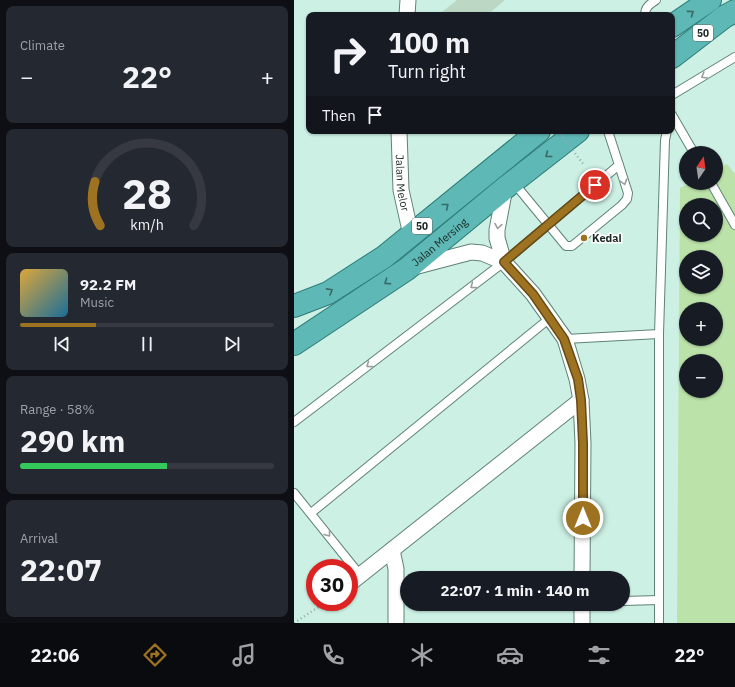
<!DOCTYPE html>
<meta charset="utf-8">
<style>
body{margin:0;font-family:"IBM Plex Sans",sans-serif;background:#242831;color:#f1f3f6;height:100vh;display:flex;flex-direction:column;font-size:15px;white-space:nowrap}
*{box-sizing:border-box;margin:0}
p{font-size:13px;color:#9ea1a6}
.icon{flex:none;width:22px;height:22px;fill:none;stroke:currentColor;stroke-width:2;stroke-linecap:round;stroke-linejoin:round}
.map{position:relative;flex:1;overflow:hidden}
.drawer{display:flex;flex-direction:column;gap:6px;padding:6px;background:#0d0f14;width:294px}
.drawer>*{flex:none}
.hud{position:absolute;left:12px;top:12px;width:369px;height:122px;border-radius:8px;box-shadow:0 1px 3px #0004;background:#171b24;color:#f1f3f6;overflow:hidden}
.needle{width:26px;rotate:13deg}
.controls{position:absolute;left:385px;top:146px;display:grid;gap:8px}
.controls a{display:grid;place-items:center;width:44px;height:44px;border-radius:50%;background:#171b24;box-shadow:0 1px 3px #0004;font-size:20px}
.speed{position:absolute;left:12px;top:559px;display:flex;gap:8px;font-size:20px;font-weight:700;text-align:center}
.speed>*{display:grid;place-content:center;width:52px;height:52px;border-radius:50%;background:#171b24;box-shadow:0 1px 3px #0004;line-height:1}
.speed .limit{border:6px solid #d22;background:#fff;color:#111}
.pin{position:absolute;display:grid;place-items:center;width:34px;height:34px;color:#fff;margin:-17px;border:2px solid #fff;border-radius:50%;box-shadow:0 1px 4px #0007}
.me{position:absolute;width:44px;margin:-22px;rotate:0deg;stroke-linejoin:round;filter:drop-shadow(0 0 3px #0008)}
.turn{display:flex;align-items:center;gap:14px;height:84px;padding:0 16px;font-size:18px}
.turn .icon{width:52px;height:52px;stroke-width:2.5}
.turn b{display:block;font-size:28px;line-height:34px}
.then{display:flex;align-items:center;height:38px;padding:0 16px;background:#0003;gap:8px;font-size:15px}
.big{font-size:30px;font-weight:800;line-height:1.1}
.drawer .card{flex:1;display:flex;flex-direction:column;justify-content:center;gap:6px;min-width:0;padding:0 14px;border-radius:8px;background:#242831}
.drawer .dial{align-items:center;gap:0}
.dial svg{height:104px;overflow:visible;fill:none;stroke:#363941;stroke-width:7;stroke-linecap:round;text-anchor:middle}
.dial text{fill:#f1f3f6;stroke:none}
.song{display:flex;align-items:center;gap:12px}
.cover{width:48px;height:48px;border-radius:6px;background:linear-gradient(135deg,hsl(40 70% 55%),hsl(200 70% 35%))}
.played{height:4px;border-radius:2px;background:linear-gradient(90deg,#9d7221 30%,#363941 30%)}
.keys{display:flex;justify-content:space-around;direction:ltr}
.heat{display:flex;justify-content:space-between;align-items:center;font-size:22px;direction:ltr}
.charge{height:6px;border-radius:3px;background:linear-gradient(90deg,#34c759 58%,#363941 0)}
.trip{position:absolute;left:106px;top:571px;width:230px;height:40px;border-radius:20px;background:#171b24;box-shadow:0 1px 3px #0004;font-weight:800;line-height:40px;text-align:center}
.tab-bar{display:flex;height:64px;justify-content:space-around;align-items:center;background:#090b0e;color:#9ea1a6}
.tab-bar .icon{width:28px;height:28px}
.tab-bar .current{color:#9d7221}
.tab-bar b{font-size:18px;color:#f1f3f6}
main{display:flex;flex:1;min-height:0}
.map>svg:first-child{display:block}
</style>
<main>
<section class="drawer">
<div class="card"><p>Climate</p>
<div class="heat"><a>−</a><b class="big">22°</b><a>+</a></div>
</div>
<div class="card dial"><svg viewBox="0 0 100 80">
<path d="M14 69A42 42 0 1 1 86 69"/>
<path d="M14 69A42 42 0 0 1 10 35" stroke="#9d7221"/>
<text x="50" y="56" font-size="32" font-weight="700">28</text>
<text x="50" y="72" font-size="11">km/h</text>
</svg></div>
<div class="card">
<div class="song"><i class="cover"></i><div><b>92.2 FM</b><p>Music</p></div></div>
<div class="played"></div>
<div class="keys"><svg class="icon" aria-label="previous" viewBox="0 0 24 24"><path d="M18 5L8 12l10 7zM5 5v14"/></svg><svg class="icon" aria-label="pause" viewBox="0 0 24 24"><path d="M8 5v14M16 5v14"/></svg><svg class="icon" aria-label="next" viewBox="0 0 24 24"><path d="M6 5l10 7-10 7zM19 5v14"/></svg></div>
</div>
<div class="card"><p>Range · 58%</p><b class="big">290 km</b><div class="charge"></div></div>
<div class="card"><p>Arrival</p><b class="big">22:07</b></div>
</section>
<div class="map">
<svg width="441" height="623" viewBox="0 0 441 623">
<rect width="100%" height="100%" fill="#ccf0e4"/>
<path fill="#bbe2a8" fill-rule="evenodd" d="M433,164L441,174V623H383L386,188L396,183H422V170ZM392,205H422V235H392ZM392,257H422V287H392ZM392,309H422V339H392ZM392,361H422V391H392Z"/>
<polygon fill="#bcd8c4" points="163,0 211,0 193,15 144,15"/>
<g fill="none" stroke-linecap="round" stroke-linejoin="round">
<g stroke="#608277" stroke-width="10">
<g id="service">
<path d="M351,15C351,7 356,4 362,0"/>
<polyline points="378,95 441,57"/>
<polyline points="378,115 400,153"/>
<polyline points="220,183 267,240 272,246 278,246 328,205 333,199 334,193 314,131"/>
<polyline points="417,183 441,225"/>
<polyline points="271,339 365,334"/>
<polyline points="0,422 210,262 325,165"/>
<polyline points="0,493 66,575"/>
<polyline points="17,513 256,318"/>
<polyline points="329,601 365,600"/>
<polyline points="365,623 365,334 371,140 373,131"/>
</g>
</g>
<g stroke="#608277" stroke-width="17">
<g id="minor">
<polyline points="113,15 114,0"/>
<path id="s1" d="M105,131L107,190L117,235"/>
<polyline points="210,262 203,238 203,230 211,188"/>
<polyline points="120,267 177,252 188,253 210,262 239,294 271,339 283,379 287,400 289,443 288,578"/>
<polyline points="98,550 102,569 102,623"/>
<polyline points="55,584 287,400"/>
<polyline points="288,623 288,604"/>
</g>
</g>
<g stroke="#2d7b77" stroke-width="24">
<g id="trunk">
<polyline points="378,26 416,0"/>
<polyline points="378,57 430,17 441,11"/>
<polyline points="0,306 34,293 90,257 245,131"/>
<path id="s2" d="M0,344L113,269L211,188L284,131"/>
</g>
</g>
<polyline stroke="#93b0a6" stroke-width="2.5" stroke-dasharray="1 3" stroke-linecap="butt" points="0,623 32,602"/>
<use href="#service" stroke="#fff" stroke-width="8"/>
<use href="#minor" stroke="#fff" stroke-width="15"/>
<use href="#trunk" stroke="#5eb8b6" stroke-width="22"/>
<polyline stroke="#93b0a6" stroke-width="2.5" stroke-dasharray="1 3" stroke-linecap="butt" points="264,131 290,165"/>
</g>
<defs><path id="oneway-chevron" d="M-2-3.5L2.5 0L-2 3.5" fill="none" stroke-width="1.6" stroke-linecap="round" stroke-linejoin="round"/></defs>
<g stroke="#396966">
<use href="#oneway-chevron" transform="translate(397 13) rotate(-36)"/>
<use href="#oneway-chevron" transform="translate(254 155) rotate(142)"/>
<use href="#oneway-chevron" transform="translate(152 206) rotate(-39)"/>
<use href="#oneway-chevron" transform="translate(93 282) rotate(146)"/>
<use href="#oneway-chevron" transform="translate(36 291) rotate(-29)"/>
</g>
<g stroke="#989f9c">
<use href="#oneway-chevron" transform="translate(410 76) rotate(149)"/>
<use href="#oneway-chevron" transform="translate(330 182) rotate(73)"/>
<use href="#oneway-chevron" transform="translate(204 226) rotate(99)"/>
<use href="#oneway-chevron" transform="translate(179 286) rotate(143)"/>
<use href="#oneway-chevron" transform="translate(75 365) rotate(143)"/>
<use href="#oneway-chevron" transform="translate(34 534) rotate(52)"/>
</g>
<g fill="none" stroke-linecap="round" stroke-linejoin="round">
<g stroke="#664a15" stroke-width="10">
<polyline id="route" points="289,518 289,443 287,400 284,379 270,339 239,294 210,262 301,185"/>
</g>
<use href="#route" stroke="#9d7221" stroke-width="7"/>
</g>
<circle fill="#9d7221" stroke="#fff" stroke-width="1.5" cx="290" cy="238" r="4"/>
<g text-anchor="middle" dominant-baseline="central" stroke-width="3" stroke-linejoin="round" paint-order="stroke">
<g fill="#fff" stroke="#5f6966" stroke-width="1">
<rect x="399" y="25" width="20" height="16" rx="3"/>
<rect x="118" y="218" width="20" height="16" rx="3"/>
</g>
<g font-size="10" font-weight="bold" fill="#1b2924">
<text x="409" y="33">50</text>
<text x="128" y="226">50</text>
</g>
<g font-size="11" fill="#1b2924" stroke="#fff">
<text stroke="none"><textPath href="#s1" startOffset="52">Jalan Melor</textPath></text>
<text stroke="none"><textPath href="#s2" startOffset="178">Jalan Mersing</textPath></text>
</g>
<g font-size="11" font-weight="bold" fill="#1b2924" stroke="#fff" text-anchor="start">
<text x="298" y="238">Kedai</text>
</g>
</g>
</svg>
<div class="controls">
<a><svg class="needle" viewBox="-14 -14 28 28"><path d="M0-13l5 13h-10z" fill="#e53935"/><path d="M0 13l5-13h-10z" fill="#9ea1a6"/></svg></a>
<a><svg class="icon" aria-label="search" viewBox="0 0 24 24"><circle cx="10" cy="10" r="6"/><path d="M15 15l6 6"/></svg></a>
<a><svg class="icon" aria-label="layers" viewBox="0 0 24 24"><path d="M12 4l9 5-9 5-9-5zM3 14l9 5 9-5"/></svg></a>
<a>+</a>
<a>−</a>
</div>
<div class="speed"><div class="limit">30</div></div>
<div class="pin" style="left:301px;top:185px;background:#d93025"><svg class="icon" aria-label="arrive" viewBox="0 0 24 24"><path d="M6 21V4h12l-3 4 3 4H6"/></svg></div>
<svg class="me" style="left:289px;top:518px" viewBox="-20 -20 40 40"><circle r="17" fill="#9d7221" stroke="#fff" stroke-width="3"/><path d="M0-11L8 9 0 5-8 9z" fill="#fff"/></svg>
<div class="trip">22:07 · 1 min · 140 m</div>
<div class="hud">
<div class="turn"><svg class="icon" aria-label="right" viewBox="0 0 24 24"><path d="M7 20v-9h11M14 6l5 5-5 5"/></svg><div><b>100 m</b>Turn right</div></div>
<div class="then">Then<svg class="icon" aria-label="arrive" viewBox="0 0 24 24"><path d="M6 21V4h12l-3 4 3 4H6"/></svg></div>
</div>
</div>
</main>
<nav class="tab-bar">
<b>22:06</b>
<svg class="icon current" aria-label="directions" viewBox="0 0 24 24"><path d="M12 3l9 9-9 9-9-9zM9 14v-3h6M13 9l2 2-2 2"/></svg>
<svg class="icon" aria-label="music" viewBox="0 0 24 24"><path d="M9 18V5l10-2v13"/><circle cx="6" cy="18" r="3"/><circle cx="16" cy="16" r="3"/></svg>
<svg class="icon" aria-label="phone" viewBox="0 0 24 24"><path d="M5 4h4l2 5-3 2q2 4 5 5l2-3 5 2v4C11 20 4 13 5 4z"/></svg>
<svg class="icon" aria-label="climate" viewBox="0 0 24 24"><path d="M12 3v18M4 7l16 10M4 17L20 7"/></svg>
<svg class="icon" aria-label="car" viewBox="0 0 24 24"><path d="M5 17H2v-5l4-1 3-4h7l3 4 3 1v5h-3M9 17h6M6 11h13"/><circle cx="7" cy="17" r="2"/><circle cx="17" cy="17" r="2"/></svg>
<svg class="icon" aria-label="filters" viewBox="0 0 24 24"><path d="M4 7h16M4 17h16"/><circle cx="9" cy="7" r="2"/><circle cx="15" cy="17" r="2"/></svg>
<b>22°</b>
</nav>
